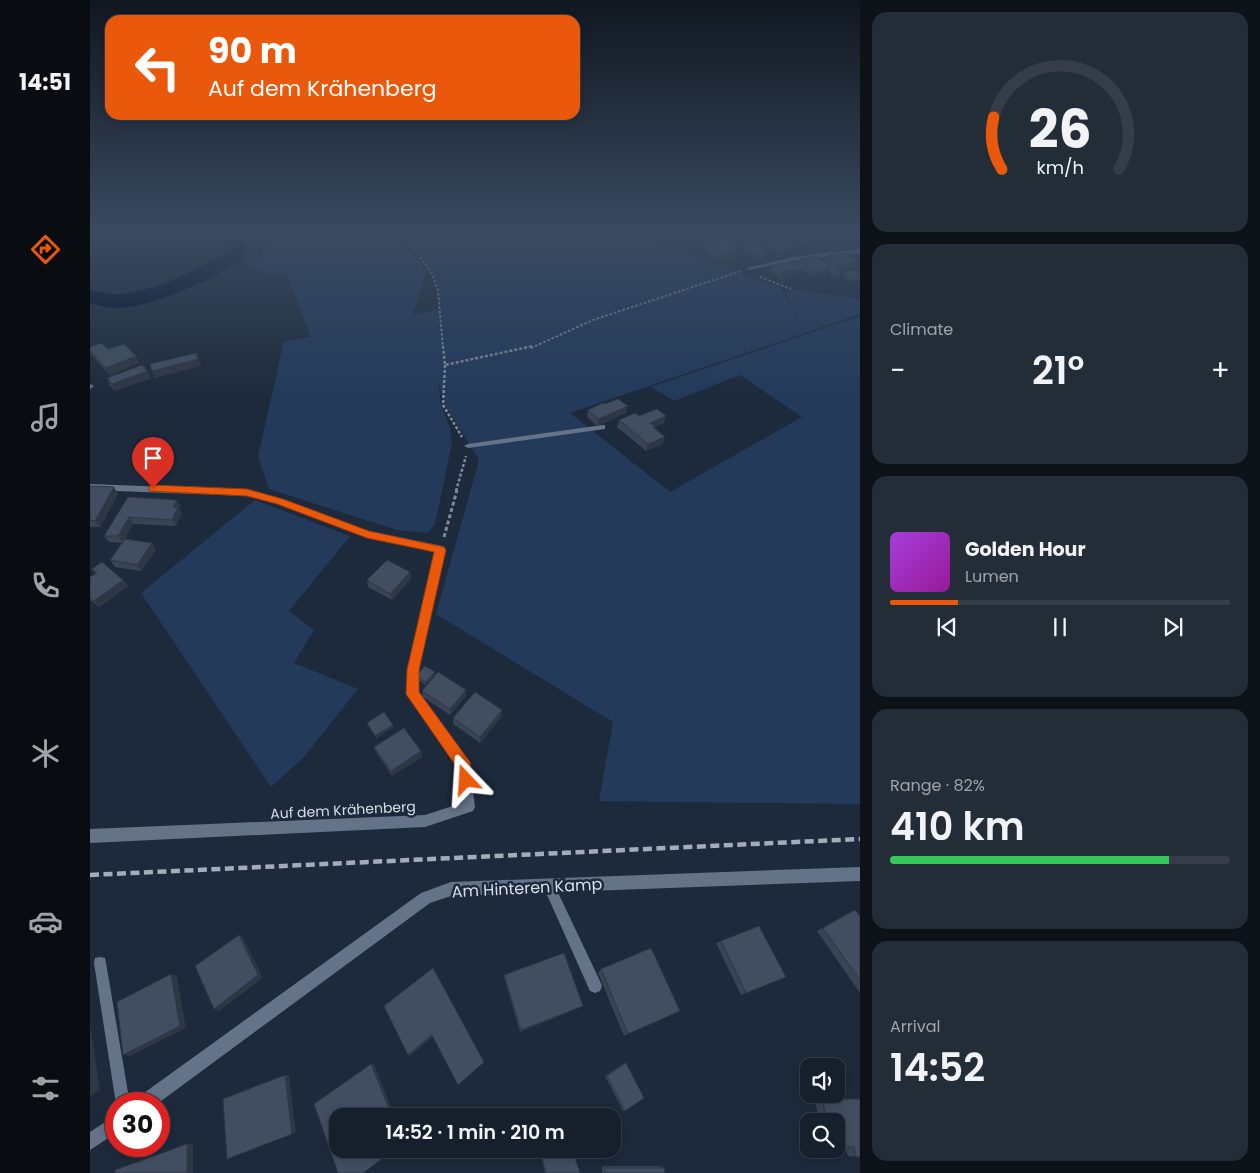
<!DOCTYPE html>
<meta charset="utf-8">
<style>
body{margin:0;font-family:Poppins,sans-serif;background:#232d38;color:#f1f3f6;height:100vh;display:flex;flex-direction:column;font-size:19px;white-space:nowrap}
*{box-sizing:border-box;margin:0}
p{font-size:16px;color:#9ea3a9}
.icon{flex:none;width:28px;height:28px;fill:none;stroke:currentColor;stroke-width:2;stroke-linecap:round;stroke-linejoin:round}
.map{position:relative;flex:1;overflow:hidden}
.side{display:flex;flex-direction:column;gap:12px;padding:12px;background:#0c1218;width:400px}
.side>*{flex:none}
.hud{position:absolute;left:15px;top:15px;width:475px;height:105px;border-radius:15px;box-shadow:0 2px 8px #0003,0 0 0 1px #353e48;background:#ea580c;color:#fff;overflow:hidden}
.tools{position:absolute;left:710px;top:1058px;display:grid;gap:10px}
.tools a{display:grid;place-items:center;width:45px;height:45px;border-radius:10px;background:#16202c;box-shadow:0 2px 8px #0003,0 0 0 1px #353e48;font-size:25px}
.speed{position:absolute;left:15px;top:1092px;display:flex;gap:10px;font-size:25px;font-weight:700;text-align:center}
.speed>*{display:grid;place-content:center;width:65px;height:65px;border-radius:50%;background:#16202c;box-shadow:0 2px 8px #0003,0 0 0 1px #353e48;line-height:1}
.speed .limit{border:8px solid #d22;background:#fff;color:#111}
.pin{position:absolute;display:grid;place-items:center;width:42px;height:42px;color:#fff;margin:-51px -21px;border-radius:50% 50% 50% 0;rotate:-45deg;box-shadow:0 0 5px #0007}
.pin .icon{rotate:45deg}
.me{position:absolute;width:55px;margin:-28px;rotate:340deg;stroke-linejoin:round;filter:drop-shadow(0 0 4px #0008)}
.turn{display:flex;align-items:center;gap:18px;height:105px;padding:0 20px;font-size:22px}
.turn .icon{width:65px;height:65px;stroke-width:2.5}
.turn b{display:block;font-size:35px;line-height:42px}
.big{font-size:38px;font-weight:600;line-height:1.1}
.side .tile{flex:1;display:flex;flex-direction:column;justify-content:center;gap:8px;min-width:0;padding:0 18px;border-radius:15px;background:#232d38}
.side .dial{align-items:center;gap:0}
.dial svg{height:130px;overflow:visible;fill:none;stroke:#353e48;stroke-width:7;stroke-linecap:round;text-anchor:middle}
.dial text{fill:#f1f3f6;stroke:none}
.song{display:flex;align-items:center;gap:15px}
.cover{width:60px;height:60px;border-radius:8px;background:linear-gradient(135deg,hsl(280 70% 55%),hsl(300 70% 35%))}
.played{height:5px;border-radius:2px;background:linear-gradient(90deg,#ea580c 20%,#353e48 20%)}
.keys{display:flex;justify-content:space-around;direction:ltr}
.heat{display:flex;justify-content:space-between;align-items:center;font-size:28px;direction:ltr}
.charge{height:8px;border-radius:4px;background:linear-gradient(90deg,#34c759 82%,#353e48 0)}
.trip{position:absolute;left:239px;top:1108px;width:292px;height:50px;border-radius:15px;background:#16202c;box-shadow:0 2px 8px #0003,0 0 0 1px #353e48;font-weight:600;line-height:50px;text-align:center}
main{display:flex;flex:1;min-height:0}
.tab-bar{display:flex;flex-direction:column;width:90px;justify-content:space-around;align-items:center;background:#090d12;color:#9ea3a9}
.tab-bar .icon{width:35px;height:35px}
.tab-bar .selected{color:#ea580c}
.tab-bar b{font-size:22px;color:#f1f3f6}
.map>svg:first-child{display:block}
</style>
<main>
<nav class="tab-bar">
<b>14:51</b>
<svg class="icon selected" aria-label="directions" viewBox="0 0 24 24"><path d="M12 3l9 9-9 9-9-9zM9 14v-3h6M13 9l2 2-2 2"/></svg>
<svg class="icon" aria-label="music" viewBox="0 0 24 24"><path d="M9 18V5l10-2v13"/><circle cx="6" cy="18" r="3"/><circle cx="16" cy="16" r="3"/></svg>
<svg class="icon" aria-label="phone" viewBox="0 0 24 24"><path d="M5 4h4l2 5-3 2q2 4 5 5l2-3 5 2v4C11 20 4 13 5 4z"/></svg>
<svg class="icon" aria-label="climate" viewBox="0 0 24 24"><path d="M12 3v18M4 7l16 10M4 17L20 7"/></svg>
<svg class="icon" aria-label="car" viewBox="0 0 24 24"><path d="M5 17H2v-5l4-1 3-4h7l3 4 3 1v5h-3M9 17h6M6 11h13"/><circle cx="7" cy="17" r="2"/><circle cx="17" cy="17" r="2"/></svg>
<svg class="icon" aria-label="filters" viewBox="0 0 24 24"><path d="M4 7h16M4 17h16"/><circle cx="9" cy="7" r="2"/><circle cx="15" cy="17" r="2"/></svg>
</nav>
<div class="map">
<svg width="770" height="1173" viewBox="0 0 770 1173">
<rect width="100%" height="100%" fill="#1d2a3b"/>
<g fill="#233a5b">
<path d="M172,232H303L312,240L336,273L323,315L352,308C349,277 338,264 320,240L364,232H541L690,288L709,321L695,292L701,289L770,299V314L480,413L580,492L712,417L650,375L584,401L561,387L770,316V804L509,801L523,722L346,614L389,460L355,405L348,382L351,405L360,428L362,443L345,524L337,533L307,530L179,489L168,456L193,346L192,342L221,337L196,272L180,274L160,266L170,258L178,237Z"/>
<polygon points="165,500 260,536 199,611 224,630 204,663 268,689 214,757 181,787 51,593"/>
</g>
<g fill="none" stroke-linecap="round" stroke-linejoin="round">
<path fill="#000e2b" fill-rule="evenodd" d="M128,232H147C154,242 160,250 152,261C114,281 74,304 30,308C20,309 10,305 0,304V290C10,292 21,295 31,294C68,291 103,270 136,254L135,244Z"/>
<g stroke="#7f8a97" stroke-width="2" stroke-dasharray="2.5 2" stroke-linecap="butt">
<polyline points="317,239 341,272 348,290 353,348"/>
<polyline points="670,277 701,289"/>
<polyline points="441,348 503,320 651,271"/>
</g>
<g stroke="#7f8a97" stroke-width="2.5" stroke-dasharray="3 2" stroke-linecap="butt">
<polyline points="353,346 355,365 443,346"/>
<polyline points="355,365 353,405 372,437"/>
<polyline points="366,491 376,456"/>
</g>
<polyline stroke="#7f8a97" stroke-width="3" stroke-dasharray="4 2.5" stroke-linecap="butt" points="354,537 367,490"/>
<g fill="#647388" fill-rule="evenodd">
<polygon points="0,384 4,386 0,389"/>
<polygon points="513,425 515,425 515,429 378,448 374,446 378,444"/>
<polygon points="459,880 463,882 510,981 512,986 510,991 505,993 500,991 453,886 455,882"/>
<polygon points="10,957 15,958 16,963 40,1104 26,1104 4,963 5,958"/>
</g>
<g fill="#647388" fill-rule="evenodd">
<polygon points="770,249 770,253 703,261 660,270 657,268 703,257"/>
<polygon points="0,484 157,490 192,499 278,531 353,546 355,549 329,670 328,693 379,763 385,807 383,811 335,827 0,843 0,829 335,815 372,803 369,769 316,694 317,670 345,551 277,537 187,504 157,496 0,490"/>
<polygon points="770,867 770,881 361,896 340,903 67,1104 45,1104 47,1098 331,893 361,882"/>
<polygon points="26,1115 26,1133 0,1150 0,1132"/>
</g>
<polyline stroke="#a3adb9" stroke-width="4.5" stroke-dasharray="9 4.5" stroke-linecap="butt" points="0,875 770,839"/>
</g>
<g fill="#384353">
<polygon points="659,232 673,232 673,235 679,241 664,243 676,256 666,258 653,248 654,245 661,244 657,240 658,237 661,236 659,235"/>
<polygon points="708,232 752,232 751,239 714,243 706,237"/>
<polygon points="754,232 770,232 770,242 763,234 756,234"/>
<polygon points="623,238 646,247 642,258 627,261 614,250 616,244 621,243"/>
<polygon points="681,243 703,248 702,251 689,253 680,247"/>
<polygon points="738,255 764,268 747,271 749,277 744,278 738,273 738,274 722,277 707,265 710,259 740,269 744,269 735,262"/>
<polygon points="683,265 709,276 690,279 681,271"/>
<polygon points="754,272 770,274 762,282 753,276"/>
<polygon points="0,347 18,349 49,363 20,375 1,354 0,352"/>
<polygon points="57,371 61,378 25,391 20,385 17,378"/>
<polygon points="498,410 536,413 507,426 497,417"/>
<polygon points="549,416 574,423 565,427 564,428 573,444 556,451 527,427 529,420"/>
<polygon points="0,486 28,494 10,527 0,527"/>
<polygon points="38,497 91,506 89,509 92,514 86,526 43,524 35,539 66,550 51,571 25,567 20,560 32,543 19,542 14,536"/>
<polygon points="2,569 33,580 38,586 9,607 0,600 0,577 5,574"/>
<polygon points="320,572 321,579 302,600 278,587 277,580"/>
<polygon points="335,666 336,685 326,679 326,676"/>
<polygon points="332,691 376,696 360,715 333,697"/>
<polygon points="412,716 390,743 363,724 363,718"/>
<polygon points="284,747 331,751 332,757 302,776 286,752"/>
<polygon points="765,910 770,916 770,993 727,931 758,913"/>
<polygon points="631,941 656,993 651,995 626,943"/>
<polygon points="511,969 538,1034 534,1036 508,973"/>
<polygon points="414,975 491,1007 430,1032 414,977"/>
<polygon points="534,1063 536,1063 535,1111 533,1111 515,1076"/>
<polygon points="724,1099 770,1099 770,1157 758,1156 746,1121 730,1121"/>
<polygon points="468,1149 482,1149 490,1173 455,1173 451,1156"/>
<polygon points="512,1166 570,1166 574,1168 575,1173 512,1173"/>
</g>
<g fill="#2e3744">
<polygon points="674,232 672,236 662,237 663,234"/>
<polygon points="753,233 751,239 714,243 716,237"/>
<polygon points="680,238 679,241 661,244 662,240"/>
<polygon points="646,247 642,258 627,261 629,254 639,248"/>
<polygon points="703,248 702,251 689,253 690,250"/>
<polygon points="677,252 676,256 666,258 667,254"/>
<polygon points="767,262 764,268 746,271 749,264"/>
<polygon points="741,268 738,274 722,277 725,270"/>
<polygon points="712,269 709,276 690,279 692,272"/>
<polygon points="751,273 749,277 744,278 746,274"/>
<polygon points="770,277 770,280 762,282 764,279"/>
<polygon points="46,356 49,363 20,375 16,368"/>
<polygon points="108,359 111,366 65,378 62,371"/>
<polygon points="57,371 61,378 25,391 22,384"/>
<polygon points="538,406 536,413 507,426 509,419"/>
<polygon points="576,416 574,423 565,427 563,433 560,423"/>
<polygon points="575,437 573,444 556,451 558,444"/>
<polygon points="24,487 28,494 10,527 5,521"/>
<polygon points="87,500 91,506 89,509 92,514 86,526 82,520 83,507"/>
<polygon points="39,517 43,524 33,543 28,536"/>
<polygon points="62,543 66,550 51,571 47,565"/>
<polygon points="320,572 321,579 302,600 300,594"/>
<polygon points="33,580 38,586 9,607 4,601"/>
<polygon points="345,672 345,675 336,685 336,682"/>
<polygon points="376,690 376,696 360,715 360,709"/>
<polygon points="412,710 412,716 390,743 390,737"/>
<polygon points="303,725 303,728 286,739 285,736"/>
<polygon points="331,751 332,757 302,776 301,771"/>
<polygon points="149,935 153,937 173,978 129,1011 124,1009"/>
<polygon points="81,974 87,976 96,1028 40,1056 33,1055"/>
<polygon points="493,1006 491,1007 430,1032 431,1030"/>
<polygon points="0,1023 10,1090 0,1096"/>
<polygon points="342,1035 343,1037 320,1056 318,1055"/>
<polygon points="281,1064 284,1064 305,1116 302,1116"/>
<polygon points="195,1075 199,1075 206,1132 137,1159"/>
<polygon points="103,1143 103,1173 97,1173 97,1144"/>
</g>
<g fill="#414e61" stroke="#2e3744">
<polygon points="661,232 674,232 663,234"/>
<polygon points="711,232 752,232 753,233 716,237"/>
<polygon points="765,232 770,232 770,237"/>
<polygon points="676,234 680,238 662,240 658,237"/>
<polygon points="632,236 646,247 639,248 644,251 629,254 616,244 628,242 623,238"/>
<polygon points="694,241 703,248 690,250 681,243"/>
<polygon points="664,243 677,252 667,254 654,245"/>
<polygon points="755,253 767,262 749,264 738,255"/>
<polygon points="726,256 741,268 725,270 710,259"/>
<polygon points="703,262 712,269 692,272 683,265"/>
<polygon points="744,268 751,273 746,274 739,269"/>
<polygon points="764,270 770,274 770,277 764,279 754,272"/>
<polygon points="11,343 18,349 34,344 46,356 16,368 0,350 0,347"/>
<polygon points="106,353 108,359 62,371 60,364"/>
<polygon points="52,365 57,371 22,384 17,378"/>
<polygon points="528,399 538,406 509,419 498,410 513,403 515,404"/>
<polygon points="567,409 576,416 560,423 565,426 563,427 575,437 558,444 529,420 545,413 549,416"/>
<polygon points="0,486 24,487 5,521 0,520"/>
<polygon points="38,497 87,500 83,507 88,507 82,520 39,517 28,536 14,536"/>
<polygon points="35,539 62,543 47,565 20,560"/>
<polygon points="297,560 320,572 300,594 277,580"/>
<polygon points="12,562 33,580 4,601 0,598 0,577 7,573 2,569"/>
<polygon points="335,666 345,672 336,682 326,676"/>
<polygon points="348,672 376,690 360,709 332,691"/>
<polygon points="385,692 412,710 390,737 363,718"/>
<polygon points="294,712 303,725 285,736 277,723"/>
<polygon points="314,728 331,751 301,771 284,747"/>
<polygon points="765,910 770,916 770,980 733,928"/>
<polygon points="669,926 696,977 656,993 631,941"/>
<polygon points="149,935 168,975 124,1009 105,966"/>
<polygon points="561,948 590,1011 538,1034 511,969"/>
<polygon points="474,953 493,1006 431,1030 414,975"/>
<polygon points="343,968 394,1062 368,1085 342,1035 318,1055 294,1006"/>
<polygon points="81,974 90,1026 33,1055 27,1002"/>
<polygon points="536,1063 554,1098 535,1111 517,1076"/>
<polygon points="281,1064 302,1116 248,1116 248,1149 305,1149 273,1173 248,1173 224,1104"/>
<polygon points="195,1075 202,1134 137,1159 133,1099"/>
<polygon points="732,1099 770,1099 770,1157 766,1157 764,1147 746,1147 746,1121 737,1121"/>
<polygon points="97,1144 97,1173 25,1173 25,1170"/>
<polygon points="473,1149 482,1149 490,1173 456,1173 452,1158"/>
<polygon points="515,1168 574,1168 575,1173 515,1173"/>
</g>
<linearGradient id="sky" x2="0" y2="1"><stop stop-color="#101720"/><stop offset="0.59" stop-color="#3a4a60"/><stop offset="1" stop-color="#3a4a60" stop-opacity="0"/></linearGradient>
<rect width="770" height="396" fill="url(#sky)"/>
<polygon fill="#ea580c" stroke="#983908" points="63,485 157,489 193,499 279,531 354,547 356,550 329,670 329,692 380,762 383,780 381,785 376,787 371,785 368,769 316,694 317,670 344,552 277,538 187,504 157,496 59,491 59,486"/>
<g text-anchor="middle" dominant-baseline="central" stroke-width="5" stroke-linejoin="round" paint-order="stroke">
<g font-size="14" fill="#d6dee9" stroke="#1d2a3b">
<text transform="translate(253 810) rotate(-3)">Auf dem Krähenberg</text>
</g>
<g font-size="16" fill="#d6dee9" stroke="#1d2a3b">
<text transform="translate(437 888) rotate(-3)">Am Hinteren Kamp</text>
</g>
</g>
</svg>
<div class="tools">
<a><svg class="icon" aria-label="sound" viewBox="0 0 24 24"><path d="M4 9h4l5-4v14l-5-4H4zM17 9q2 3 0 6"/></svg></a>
<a><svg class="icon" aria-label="search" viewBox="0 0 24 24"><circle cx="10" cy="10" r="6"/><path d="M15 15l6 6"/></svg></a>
</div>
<div class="speed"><div class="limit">30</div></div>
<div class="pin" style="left:63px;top:488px;background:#d93025"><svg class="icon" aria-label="arrive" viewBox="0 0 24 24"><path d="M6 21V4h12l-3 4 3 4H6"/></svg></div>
<svg class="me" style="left:376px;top:780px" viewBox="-20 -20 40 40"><path d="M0-17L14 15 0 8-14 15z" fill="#ea580c" stroke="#fff" stroke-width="4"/></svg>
<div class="trip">14:52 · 1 min · 210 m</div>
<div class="hud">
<div class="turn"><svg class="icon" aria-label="left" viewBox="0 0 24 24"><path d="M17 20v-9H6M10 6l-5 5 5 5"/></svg><div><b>90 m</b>Auf dem Krähenberg</div></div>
</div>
</div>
<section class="side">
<div class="tile dial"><svg viewBox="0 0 100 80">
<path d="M14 69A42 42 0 1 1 86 69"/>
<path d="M14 69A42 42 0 0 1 9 37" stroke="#ea580c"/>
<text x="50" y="56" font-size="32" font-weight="700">26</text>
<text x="50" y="72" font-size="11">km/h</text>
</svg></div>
<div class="tile"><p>Climate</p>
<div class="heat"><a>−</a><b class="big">21°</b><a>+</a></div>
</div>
<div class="tile">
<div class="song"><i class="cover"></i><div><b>Golden Hour</b><p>Lumen</p></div></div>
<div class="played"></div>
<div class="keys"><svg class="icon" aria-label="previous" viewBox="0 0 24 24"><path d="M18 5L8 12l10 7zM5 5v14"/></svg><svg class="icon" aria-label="pause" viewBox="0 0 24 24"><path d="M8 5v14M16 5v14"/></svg><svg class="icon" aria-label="next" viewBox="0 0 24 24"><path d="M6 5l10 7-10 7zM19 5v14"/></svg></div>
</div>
<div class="tile"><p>Range · 82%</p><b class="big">410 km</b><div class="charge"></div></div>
<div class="tile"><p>Arrival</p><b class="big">14:52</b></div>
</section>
</main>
